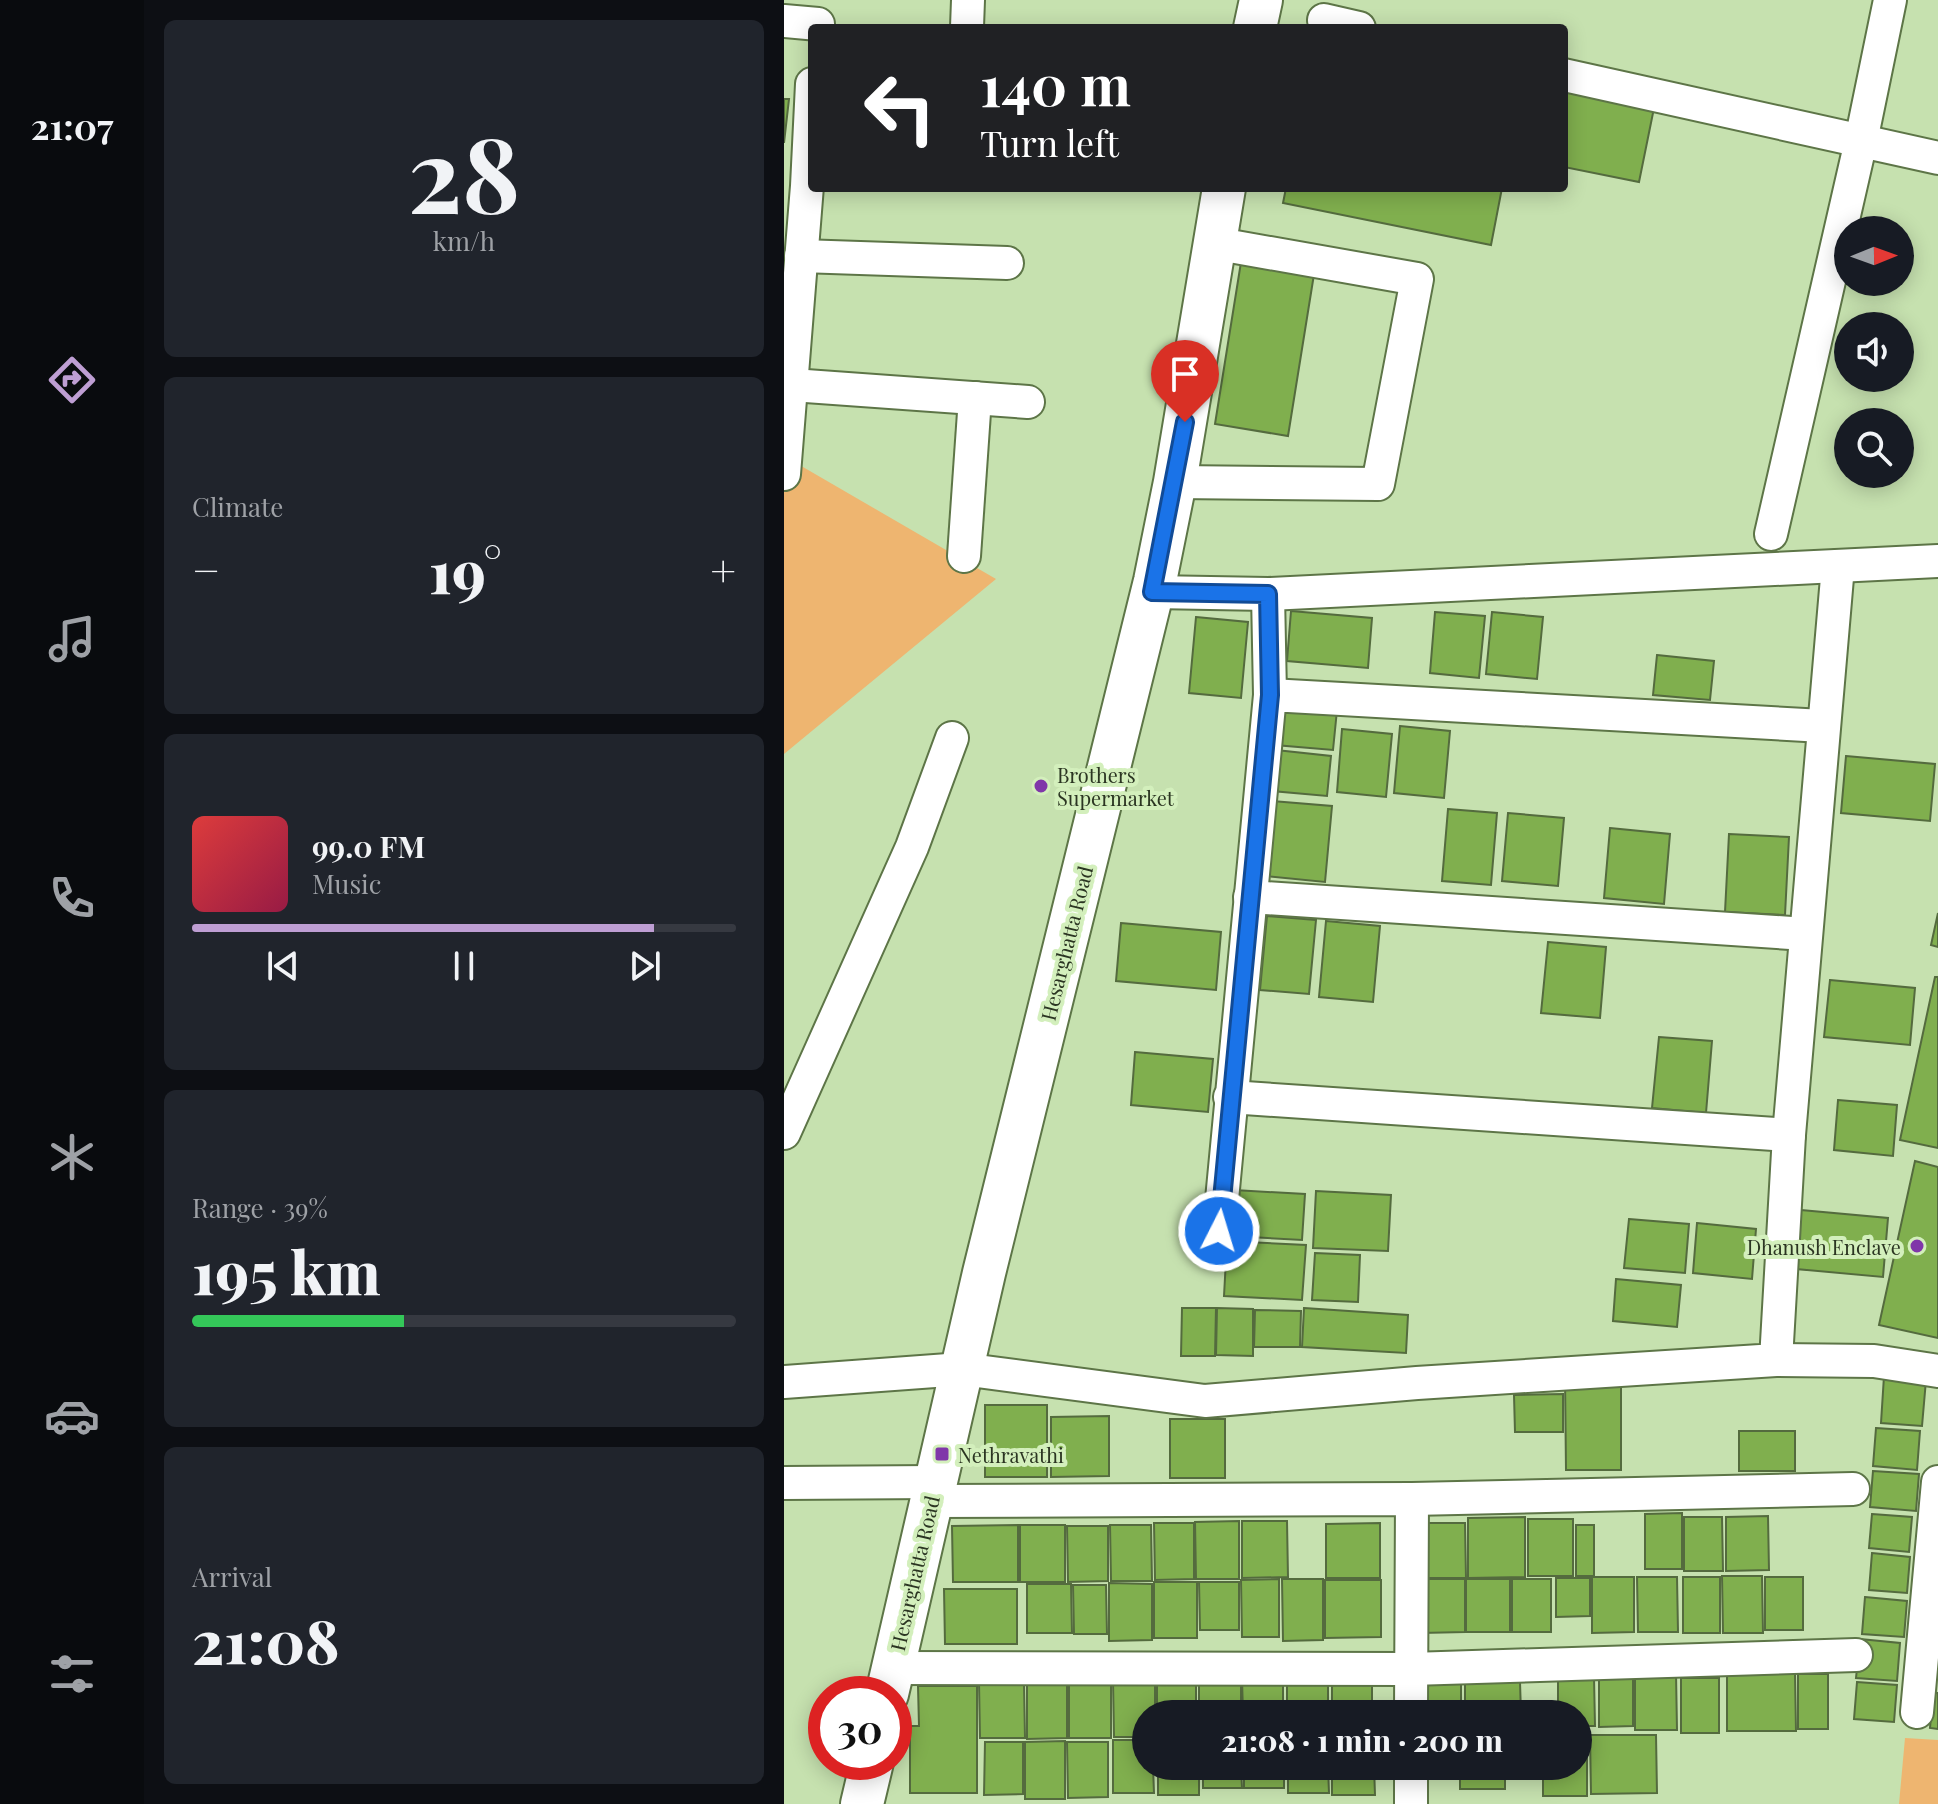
<!DOCTYPE html>
<meta charset="utf-8">
<style>
body{margin:0;font-family:"Playfair Display",serif;background:#20242c;color:#f1f3f6;height:100vh;display:flex;flex-direction:column;font-size:30px;white-space:nowrap}
*{box-sizing:border-box;margin:0}
p{font-size:26px;color:#9ea1a6}
.icon{flex:none;width:44px;height:44px;fill:none;stroke:currentColor;stroke-width:2;stroke-linecap:round;stroke-linejoin:round}
.map{position:relative;flex:1;overflow:hidden}
.side{display:flex;flex-direction:column;gap:20px;padding:20px;background:#0d0f14;width:640px}
.side>*{flex:none}
.guide{position:absolute;left:24px;top:24px;width:760px;height:168px;border-radius:8px;box-shadow:0 4px 20px #0003;background:#202124;color:#fff;overflow:hidden}
.needle{width:52px;rotate:89deg}
.fabs{position:absolute;left:1050px;top:216px;display:grid;gap:16px}
.fabs a{display:grid;place-items:center;width:80px;height:80px;border-radius:50%;background:#171b24;box-shadow:0 4px 20px #0003;font-size:40px}
.speed{position:absolute;left:24px;top:1676px;display:flex;gap:16px;font-size:40px;font-weight:700;text-align:center}
.speed>*{display:grid;place-content:center;width:104px;height:104px;border-radius:50%;background:#171b24;box-shadow:0 4px 20px #0003;line-height:1}
.speed .limit{border:12px solid #d22;background:#fff;color:#111}
.pin{position:absolute;display:grid;place-items:center;width:68px;height:68px;color:#fff;margin:-82px -34px;border-radius:50% 50% 50% 0;rotate:-45deg;box-shadow:0 0 8px #0007}
.pin .icon{rotate:45deg}
.me{position:absolute;width:88px;margin:-44px;rotate:5deg;stroke-linejoin:round;filter:drop-shadow(0 0 6px #0008)}
.turn{display:flex;align-items:center;gap:28px;height:168px;padding:0 40px;font-size:36px}
.turn .icon{width:104px;height:104px;stroke-width:2.5}
.turn b{display:block;font-size:56px;line-height:68px}
.big{font-size:60px;font-weight:800;line-height:1.1}
.side .widget{flex:1;display:flex;flex-direction:column;justify-content:center;gap:12px;min-width:0;padding:0 28px;border-radius:12px;background:#20242c}
.side .dial{align-items:center;gap:0}
.dial b{font-size:104px;line-height:1}
.song{display:flex;align-items:center;gap:24px}
.cover{width:96px;height:96px;border-radius:12px;background:linear-gradient(135deg,hsl(0 70% 55%),hsl(340 70% 35%))}
.played{height:8px;border-radius:4px;background:linear-gradient(90deg,#be9ed3 85%,#363941 85%)}
.keys{display:flex;justify-content:space-around;direction:ltr}
.heat{display:flex;justify-content:space-between;align-items:center;font-size:44px;direction:ltr}
.charge{height:12px;border-radius:6px;background:linear-gradient(90deg,#34c759 39%,#363941 0)}
.trip{position:absolute;left:348px;top:1700px;width:460px;height:80px;border-radius:40px;background:#171b24;box-shadow:0 4px 20px #0003;font-weight:800;line-height:80px;text-align:center}
main{display:flex;flex:1;min-height:0}
.tab-bar{display:flex;flex-direction:column;width:144px;justify-content:space-around;align-items:center;background:#090b0e;color:#9ea1a6}
.tab-bar .icon{width:56px;height:56px}
.tab-bar .current{color:#be9ed3}
.tab-bar b{font-size:36px;color:#f1f3f6}
.map>svg:first-child{display:block}
</style>
<main>
<nav class="tab-bar">
<b>21:07</b>
<svg class="icon current" aria-label="directions" viewBox="0 0 24 24"><path d="M12 3l9 9-9 9-9-9zM9 14v-3h6M13 9l2 2-2 2"/></svg>
<svg class="icon" aria-label="music" viewBox="0 0 24 24"><path d="M9 18V5l10-2v13"/><circle cx="6" cy="18" r="3"/><circle cx="16" cy="16" r="3"/></svg>
<svg class="icon" aria-label="phone" viewBox="0 0 24 24"><path d="M5 4h4l2 5-3 2q2 4 5 5l2-3 5 2v4C11 20 4 13 5 4z"/></svg>
<svg class="icon" aria-label="climate" viewBox="0 0 24 24"><path d="M12 3v18M4 7l16 10M4 17L20 7"/></svg>
<svg class="icon" aria-label="car" viewBox="0 0 24 24"><path d="M5 17H2v-5l4-1 3-4h7l3 4 3 1v5h-3M9 17h6M6 11h13"/><circle cx="7" cy="17" r="2"/><circle cx="17" cy="17" r="2"/></svg>
<svg class="icon" aria-label="filters" viewBox="0 0 24 24"><path d="M4 7h16M4 17h16"/><circle cx="9" cy="7" r="2"/><circle cx="15" cy="17" r="2"/></svg>
</nav>
<section class="side">
<div class="widget dial"><b>28</b><p>km/h</p></div>
<div class="widget"><p>Climate</p>
<div class="heat"><a>−</a><b class="big">19°</b><a>+</a></div>
</div>
<div class="widget">
<div class="song"><i class="cover"></i><div><b>99.0 FM</b><p>Music</p></div></div>
<div class="played"></div>
<div class="keys"><svg class="icon" aria-label="previous" viewBox="0 0 24 24"><path d="M18 5L8 12l10 7zM5 5v14"/></svg><svg class="icon" aria-label="pause" viewBox="0 0 24 24"><path d="M8 5v14M16 5v14"/></svg><svg class="icon" aria-label="next" viewBox="0 0 24 24"><path d="M6 5l10 7-10 7zM19 5v14"/></svg></div>
</div>
<div class="widget"><p>Range · 39%</p><b class="big">195 km</b><div class="charge"></div></div>
<div class="widget"><p>Arrival</p><b class="big">21:08</b></div>
</section>
<div class="map">
<svg width="1154" height="1804" viewBox="0 0 1154 1804">
<rect width="100%" height="100%" fill="#c6e1af"/>
<g fill="#eeb570">
<polygon points="0,456 212,579 0,754"/>
<polygon points="1121,1738 1154,1740 1154,1804 1115,1804"/>
</g>
<g fill="#80af4e" stroke="#546b3e" stroke-width="2">
<polygon points="780,90 870,108 855,182 780,167"/>
<polygon points="0,99 5,99 0,143"/>
<polygon points="502,188 718,188 707,245 499,203"/>
<polygon points="458,256 531,268 504,436 431,424"/>
<polygon points="507,611 588,618 584,668 503,661"/>
<polygon points="651,612 701,616 695,678 646,673"/>
<polygon points="708,612 759,617 753,679 702,674"/>
<polygon points="412,617 464,622 457,698 405,693"/>
<polygon points="873,655 930,661 926,700 869,695"/>
<polygon points="494,704 553,710 549,750 491,745"/>
<polygon points="616,726 666,731 660,798 610,793"/>
<polygon points="558,729 608,734 602,797 553,792"/>
<polygon points="492,750 547,756 543,796 488,791"/>
<polygon points="1062,756 1151,764 1146,821 1057,813"/>
<polygon points="488,801 548,806 541,882 482,876"/>
<polygon points="664,809 713,813 707,885 658,881"/>
<polygon points="724,813 780,818 774,886 718,881"/>
<polygon points="826,828 886,834 880,904 820,898"/>
<polygon points="945,834 1005,837 1001,915 941,912"/>
<polygon points="1154,913 1154,947 1147,945"/>
<polygon points="483,916 532,920 525,994 476,990"/>
<polygon points="542,921 596,926 589,1002 535,997"/>
<polygon points="337,923 437,932 432,990 332,981"/>
<polygon points="764,942 822,947 816,1018 757,1013"/>
<polygon points="1151,977 1154,977 1154,1148 1116,1140"/>
<polygon points="1046,980 1131,988 1126,1045 1040,1037"/>
<polygon points="875,1037 928,1041 922,1113 868,1108"/>
<polygon points="351,1052 429,1059 424,1112 347,1105"/>
<polygon points="1054,1100 1113,1105 1109,1156 1050,1150"/>
<polygon points="1131,1161 1154,1167 1154,1338 1095,1325"/>
<polygon points="450,1190 521,1194 518,1240 448,1236"/>
<polygon points="532,1191 607,1195 604,1251 529,1248"/>
<polygon points="1017,1210 1104,1218 1099,1277 1012,1269"/>
<polygon points="845,1219 905,1224 901,1273 840,1268"/>
<polygon points="913,1223 972,1229 968,1279 909,1273"/>
<polygon points="443,1241 522,1245 518,1300 440,1296"/>
<polygon points="531,1253 576,1255 574,1302 528,1300"/>
<polygon points="832,1279 897,1285 893,1327 829,1321"/>
<polygon points="398,1308 432,1308 431,1356 397,1356"/>
<polygon points="433,1308 469,1309 469,1356 432,1355"/>
<polygon points="520,1308 624,1315 622,1353 518,1347"/>
<polygon points="471,1310 517,1311 516,1347 470,1347"/>
<polygon points="1100,1376 1142,1380 1138,1426 1097,1423"/>
<polygon points="781,1378 837,1378 837,1470 782,1470"/>
<polygon points="779,1394 779,1432 731,1432 730,1395"/>
<rect x="201" y="1405" width="62" height="72"/>
<polygon points="325,1416 325,1476 267,1477 267,1417"/>
<rect x="386" y="1419" width="55" height="59"/>
<polygon points="1092,1428 1136,1431 1133,1470 1089,1466"/>
<rect x="955" y="1431" width="56" height="40"/>
<polygon points="1089,1471 1135,1474 1132,1511 1086,1507"/>
<polygon points="898,1513 898,1569 861,1569 861,1514"/>
<polygon points="1088,1514 1128,1517 1125,1552 1085,1548"/>
<polygon points="984,1516 985,1570 942,1571 942,1517"/>
<polygon points="741,1517 741,1577 684,1578 684,1518"/>
<polygon points="900,1517 938,1517 939,1571 900,1571"/>
<rect x="744" y="1519" width="45" height="57"/>
<polygon points="455,1521 455,1579 412,1579 411,1522"/>
<polygon points="458,1521 503,1521 504,1577 458,1578"/>
<polygon points="370,1523 410,1523 410,1579 371,1580"/>
<polygon points="596,1523 596,1578 542,1578 542,1524"/>
<polygon points="635,1523 681,1523 682,1578 635,1578"/>
<polygon points="234,1525 234,1582 169,1582 168,1526"/>
<rect x="236" y="1525" width="45" height="57"/>
<polygon points="326,1525 367,1525 368,1581 327,1581"/>
<rect x="792" y="1525" width="18" height="51"/>
<polygon points="283,1526 324,1526 324,1581 284,1582"/>
<polygon points="1088,1553 1126,1557 1123,1593 1085,1590"/>
<polygon points="938,1576 978,1576 979,1633 939,1633"/>
<polygon points="808,1577 850,1577 850,1632 808,1633"/>
<polygon points="853,1577 893,1577 894,1632 854,1632"/>
<rect x="899" y="1577" width="37" height="56"/>
<rect x="981" y="1577" width="38" height="53"/>
<polygon points="772,1578 806,1578 806,1616 772,1617"/>
<polygon points="495,1579 495,1637 458,1637 457,1580"/>
<polygon points="498,1579 539,1579 539,1640 499,1641"/>
<polygon points="636,1579 681,1579 681,1632 637,1633"/>
<rect x="682" y="1579" width="44" height="53"/>
<rect x="728" y="1579" width="39" height="53"/>
<polygon points="541,1580 597,1580 597,1637 541,1638"/>
<rect x="370" y="1582" width="43" height="56"/>
<polygon points="415,1582 455,1582 455,1630 416,1630"/>
<polygon points="325,1583 368,1584 368,1640 325,1641"/>
<polygon points="243,1584 287,1584 288,1633 243,1633"/>
<polygon points="289,1585 322,1585 323,1634 290,1634"/>
<polygon points="160,1589 233,1589 233,1644 161,1644"/>
<polygon points="1081,1597 1123,1601 1120,1637 1078,1634"/>
<polygon points="1076,1639 1116,1643 1113,1681 1072,1678"/>
<polygon points="851,1673 892,1673 893,1730 851,1730"/>
<polygon points="943,1673 1011,1673 1012,1731 943,1731"/>
<rect x="1014" y="1674" width="30" height="55"/>
<polygon points="774,1677 810,1677 811,1726 794,1726 794,1714 774,1714"/>
<polygon points="815,1677 849,1677 849,1726 815,1727"/>
<rect x="415" y="1678" width="42" height="36"/>
<polygon points="499,1678 499,1714 459,1714 458,1679"/>
<polygon points="588,1678 588,1714 548,1714 548,1679"/>
<polygon points="677,1678 677,1714 633,1714 633,1679"/>
<rect x="897" y="1678" width="38" height="55"/>
<polygon points="412,1679 412,1714 373,1714 373,1680"/>
<rect x="503" y="1679" width="41" height="35"/>
<polygon points="329,1681 371,1681 371,1714 362,1714 362,1737 330,1737"/>
<polygon points="681,1682 736,1682 737,1714 681,1714"/>
<polygon points="1073,1682 1113,1685 1110,1722 1070,1719"/>
<polygon points="195,1683 240,1683 241,1738 196,1738"/>
<polygon points="243,1683 283,1683 283,1738 243,1739"/>
<rect x="285" y="1683" width="42" height="55"/>
<polygon points="134,1686 193,1686 193,1793 126,1793 126,1726 135,1726"/>
<polygon points="1149,1693 1154,1693 1154,1729 1146,1728"/>
<polygon points="794,1734 803,1734 803,1796 759,1796 759,1766 794,1766"/>
<polygon points="806,1735 872,1735 873,1793 807,1794"/>
<polygon points="329,1740 362,1740 362,1766 369,1766 370,1793 329,1793"/>
<polygon points="281,1741 281,1799 241,1799 241,1742"/>
<polygon points="201,1742 239,1742 239,1794 200,1795"/>
<polygon points="283,1742 324,1742 324,1797 284,1798"/>
<rect x="374" y="1766" width="41" height="29"/>
<polygon points="419,1766 457,1766 458,1788 419,1788"/>
<rect x="460" y="1766" width="40" height="22"/>
<polygon points="504,1766 544,1766 545,1793 504,1793"/>
<polygon points="548,1766 590,1766 591,1795 548,1795"/>
<rect x="676" y="1766" width="45" height="23"/>
</g>
<g fill="none" stroke-linecap="round" stroke-linejoin="round">
<g stroke="#5d7547" stroke-width="36">
<g id="minor">
<polyline points="540,20 575,28"/>
<polyline points="0,21 34,24"/>
<polyline points="183,27 184,0"/>
<polyline points="780,75 1154,158"/>
<polyline points="17,256 223,263"/>
<polyline points="8,385 244,402"/>
<polyline points="0,474 23,186 28,84"/>
<polyline points="391,482 594,484 633,279 429,243"/>
<polyline points="987,534 1077,141 1106,0"/>
<polyline points="180,556 191,398"/>
<polyline points="368,592 484,594 1154,561"/>
<polyline points="484,594 486,695"/>
<polyline points="466,897 1022,934"/>
<polyline points="446,1097 1005,1135"/>
<polyline points="0,1133 128,847 168,738"/>
<polyline points="435,1231 486,695 1039,726"/>
<polyline points="992,1360 1090,1361 1154,1371"/>
<polyline points="0,1382 178,1369 421,1401 633,1383 992,1360 1005,1135 1054,566"/>
<polyline points="0,1483 151,1482"/>
<polyline points="628,1499 1069,1489"/>
<polyline points="147,1501 628,1499 627,1714"/>
<polyline points="109,1668 627,1669 1072,1655"/>
<polyline points="1133,1712 1154,1482"/>
<polyline points="627,1804 627,1766"/>
</g>
</g>
<g stroke="#5d7547" stroke-width="46">
<g id="major">
<polyline points="471,28 477,0"/>
<polyline points="103,1694 200,1273 371,581 391,482 440,188"/>
<polyline points="78,1804 88,1762"/>
</g>
</g>
<use href="#minor" stroke="#fff" stroke-width="32"/>
<use href="#major" stroke="#fff" stroke-width="42"/>
</g>
<g fill="none" stroke-linecap="round" stroke-linejoin="round">
<g stroke="#114b97" stroke-width="20">
<polyline id="route" points="401,422 368,592 484,594 486,695 435,1231"/>
</g>
<use href="#route" stroke="#1a73e8" stroke-width="14"/>
</g>
<g fill="#8037a9" stroke="#d3efbc" stroke-width="3">
<circle cx="257" cy="786" r="8"/>
<circle cx="1133" cy="1246" r="8"/>
<rect x="150" y="1446" width="16" height="16" rx="4"/>
</g>
<g text-anchor="middle" dominant-baseline="central" stroke-width="8" stroke-linejoin="round" paint-order="stroke">
<g font-size="20" fill="#2b3522" stroke="#d3efbc" text-anchor="start">
<text x="273" y="774">Brothers<tspan x="273" dy="23">Supermarket</tspan></text>
<text x="1117" y="1246" text-anchor="end">Dhanush Enclave</text>
<text x="174" y="1454">Nethravathi</text>
</g>
<g font-size="20" fill="#2b3522" stroke="#d3efbc">
<text transform="translate(282 943) rotate(-76)">Hesarghatta Road</text>
<text transform="translate(130 1573) rotate(-77)">Hesarghatta Road</text>
</g>
</g>
</svg>
<div class="fabs">
<a><svg class="needle" viewBox="-14 -14 28 28"><path d="M0-13l5 13h-10z" fill="#e53935"/><path d="M0 13l5-13h-10z" fill="#9ea1a6"/></svg></a>
<a><svg class="icon" aria-label="sound" viewBox="0 0 24 24"><path d="M4 9h4l5-4v14l-5-4H4zM17 9q2 3 0 6"/></svg></a>
<a><svg class="icon" aria-label="search" viewBox="0 0 24 24"><circle cx="10" cy="10" r="6"/><path d="M15 15l6 6"/></svg></a>
</div>
<div class="speed"><div class="limit">30</div></div>
<div class="pin" style="left:401px;top:422px;background:#d93025"><svg class="icon" aria-label="arrive" viewBox="0 0 24 24"><path d="M6 21V4h12l-3 4 3 4H6"/></svg></div>
<svg class="me" style="left:435px;top:1231px" viewBox="-20 -20 40 40"><circle r="17" fill="#1a73e8" stroke="#fff" stroke-width="3"/><path d="M0-11L8 9 0 5-8 9z" fill="#fff"/></svg>
<div class="trip">21:08 · 1 min · 200 m</div>
<div class="guide">
<div class="turn"><svg class="icon" aria-label="left" viewBox="0 0 24 24"><path d="M17 20v-9H6M10 6l-5 5 5 5"/></svg><div><b>140 m</b>Turn left</div></div>
</div>
</div>
</main>
